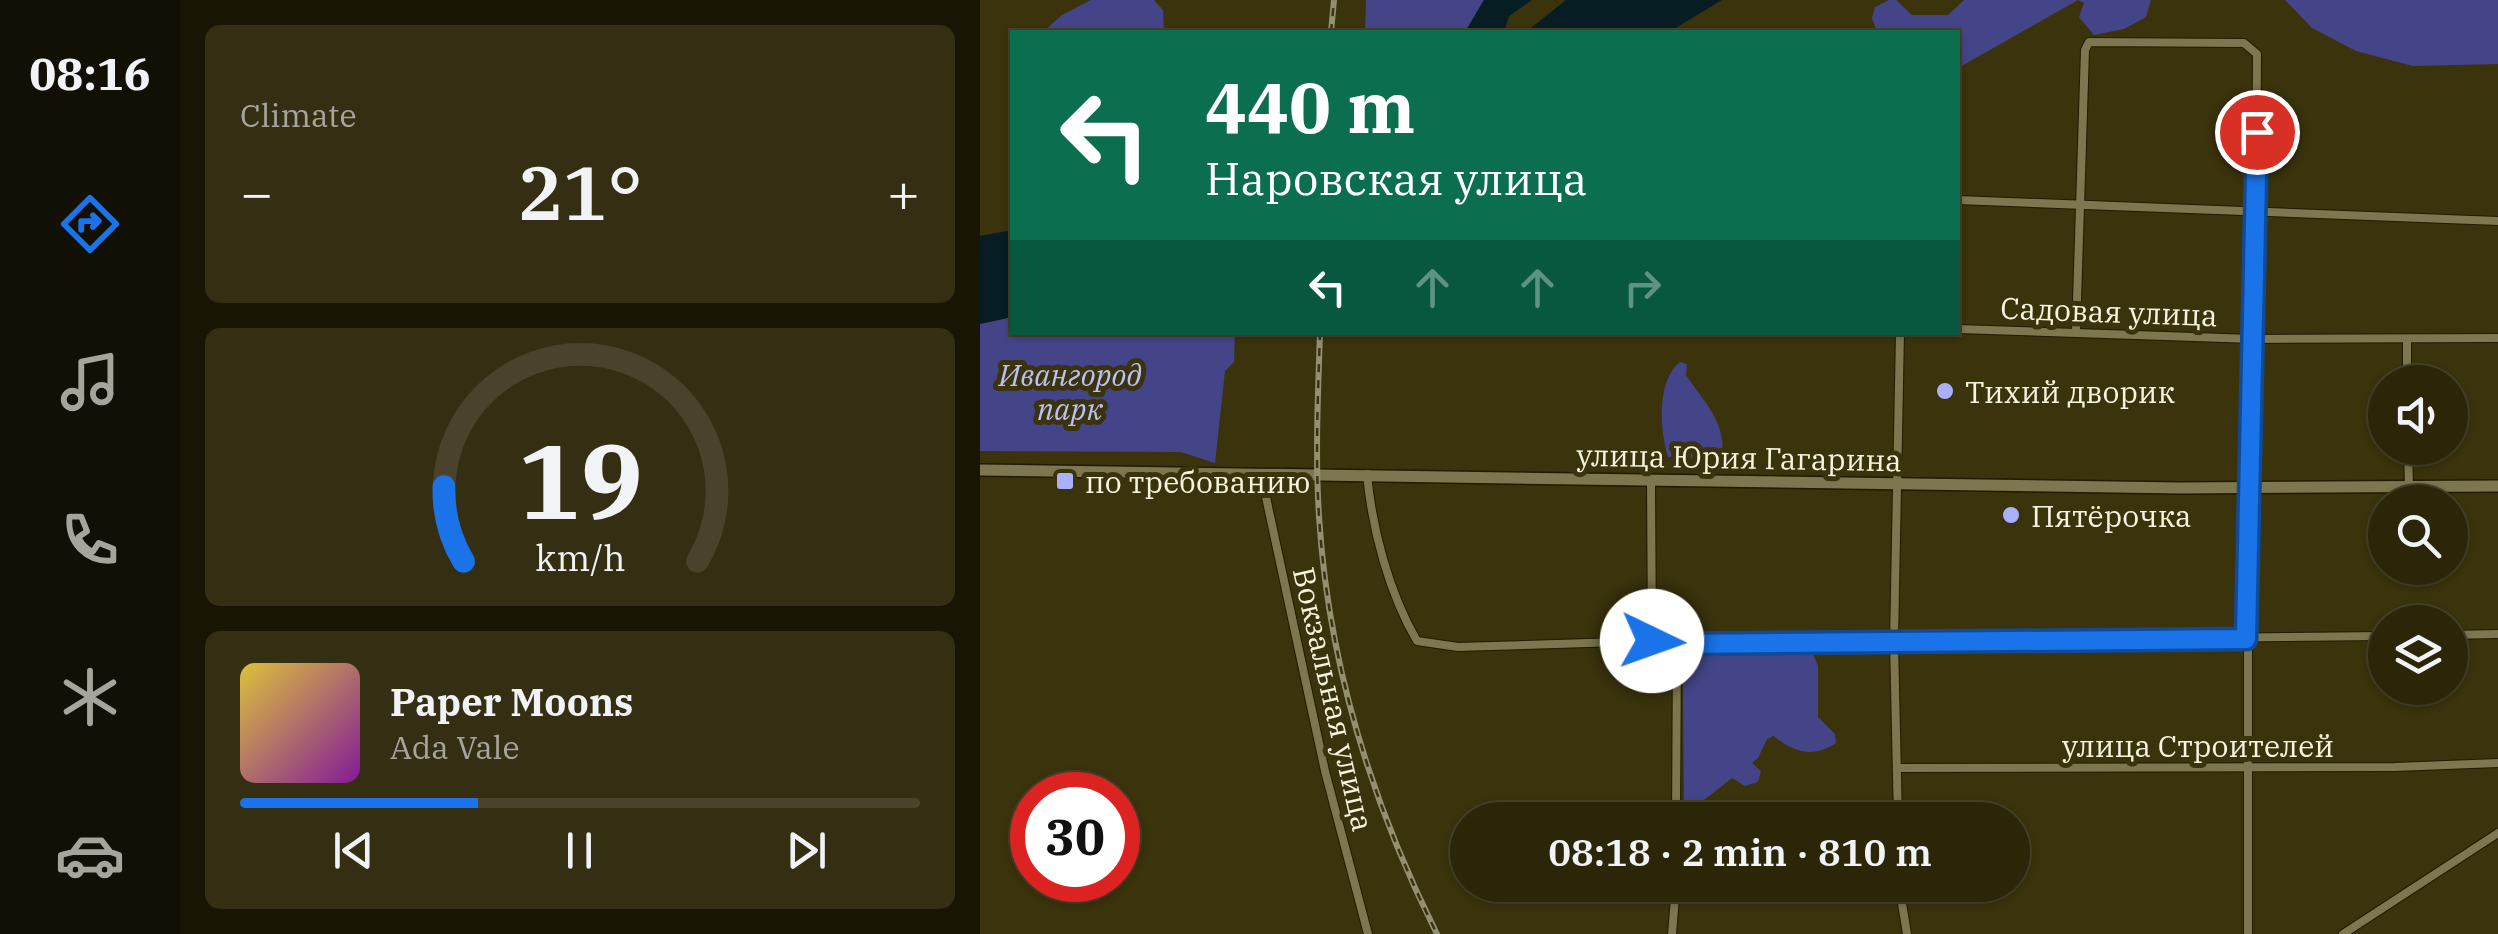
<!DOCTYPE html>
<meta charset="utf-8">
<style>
body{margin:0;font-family:"IBM Plex Serif",serif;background:#342e12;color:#f1f3f6;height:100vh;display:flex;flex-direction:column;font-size:38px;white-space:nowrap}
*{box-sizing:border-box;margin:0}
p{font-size:32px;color:#a6a59c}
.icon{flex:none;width:55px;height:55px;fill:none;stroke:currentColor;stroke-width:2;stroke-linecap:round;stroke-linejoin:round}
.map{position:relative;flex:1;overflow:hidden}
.drawer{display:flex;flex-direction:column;gap:25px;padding:25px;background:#181505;width:800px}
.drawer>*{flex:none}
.top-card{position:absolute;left:30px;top:30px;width:950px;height:305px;border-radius:0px;box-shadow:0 2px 8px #0004,0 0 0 2px #48432a;background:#0b6e4f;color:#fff;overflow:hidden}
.tools{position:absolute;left:1388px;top:365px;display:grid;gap:20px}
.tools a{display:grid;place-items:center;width:100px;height:100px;border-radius:50%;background:#2c2609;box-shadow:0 2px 8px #0004,0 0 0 2px #48432a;font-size:50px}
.speed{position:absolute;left:30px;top:772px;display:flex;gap:20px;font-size:50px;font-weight:700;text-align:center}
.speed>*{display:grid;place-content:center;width:130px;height:130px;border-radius:50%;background:#2c2609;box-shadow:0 2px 8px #0004,0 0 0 2px #48432a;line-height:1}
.speed .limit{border:15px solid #d22;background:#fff;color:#111}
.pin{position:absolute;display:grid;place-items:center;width:85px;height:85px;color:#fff;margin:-42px;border:5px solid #fff;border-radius:50%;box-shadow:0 2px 10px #0007}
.me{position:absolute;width:110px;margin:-55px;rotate:93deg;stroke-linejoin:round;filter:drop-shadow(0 0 8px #0008)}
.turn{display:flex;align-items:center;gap:35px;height:210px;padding:0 30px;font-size:45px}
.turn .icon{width:130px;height:130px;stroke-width:2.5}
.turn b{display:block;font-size:70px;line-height:85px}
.lanes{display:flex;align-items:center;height:95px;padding:0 30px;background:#0003;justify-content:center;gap:50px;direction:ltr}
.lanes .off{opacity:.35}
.big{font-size:75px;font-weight:600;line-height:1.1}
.drawer .widget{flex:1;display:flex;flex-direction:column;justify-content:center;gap:15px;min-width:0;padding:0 35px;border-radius:15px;background:#342e12}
.drawer .dial{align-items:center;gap:0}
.dial svg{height:260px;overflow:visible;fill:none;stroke:#48432a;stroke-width:7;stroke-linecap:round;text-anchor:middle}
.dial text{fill:#f1f3f6;stroke:none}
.song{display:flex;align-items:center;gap:30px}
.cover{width:120px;height:120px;border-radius:15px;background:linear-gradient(135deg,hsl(50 70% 55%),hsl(290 70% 35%))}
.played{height:10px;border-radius:5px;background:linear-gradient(90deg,#1a73e8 35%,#48432a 35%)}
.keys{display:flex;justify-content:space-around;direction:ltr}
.heat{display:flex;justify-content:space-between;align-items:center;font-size:55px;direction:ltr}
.trip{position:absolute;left:470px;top:802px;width:580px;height:100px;border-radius:50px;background:#2c2609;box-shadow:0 2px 8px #0004,0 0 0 2px #48432a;font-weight:600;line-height:100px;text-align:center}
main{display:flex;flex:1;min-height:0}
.tab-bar{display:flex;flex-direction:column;width:180px;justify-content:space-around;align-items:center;background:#120f04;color:#a6a59c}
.tab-bar .icon{width:70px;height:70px}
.tab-bar .on{color:#1a73e8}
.tab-bar b{font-size:45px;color:#f1f3f6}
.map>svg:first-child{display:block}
</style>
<main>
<nav class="tab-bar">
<b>08:16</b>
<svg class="icon on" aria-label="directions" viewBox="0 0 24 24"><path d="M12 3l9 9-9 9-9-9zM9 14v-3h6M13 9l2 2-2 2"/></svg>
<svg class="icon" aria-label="music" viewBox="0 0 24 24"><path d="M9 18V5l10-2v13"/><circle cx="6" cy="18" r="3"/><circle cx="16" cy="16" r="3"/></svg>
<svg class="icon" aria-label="phone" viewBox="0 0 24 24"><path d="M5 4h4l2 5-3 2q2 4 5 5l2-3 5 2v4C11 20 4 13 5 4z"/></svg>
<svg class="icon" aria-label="climate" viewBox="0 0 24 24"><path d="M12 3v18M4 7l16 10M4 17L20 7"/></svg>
<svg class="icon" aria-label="car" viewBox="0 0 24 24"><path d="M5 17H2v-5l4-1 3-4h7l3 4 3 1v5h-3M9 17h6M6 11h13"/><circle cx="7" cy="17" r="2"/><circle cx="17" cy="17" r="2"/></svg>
</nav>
<section class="drawer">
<div class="widget"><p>Climate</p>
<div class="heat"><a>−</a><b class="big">21°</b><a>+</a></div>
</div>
<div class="widget dial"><svg viewBox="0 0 100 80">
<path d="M14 69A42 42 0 1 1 86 69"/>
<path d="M14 69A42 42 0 0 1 8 46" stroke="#1a73e8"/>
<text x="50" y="56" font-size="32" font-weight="700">19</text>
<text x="50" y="72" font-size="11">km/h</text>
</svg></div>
<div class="widget">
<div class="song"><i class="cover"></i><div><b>Paper Moons</b><p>Ada Vale</p></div></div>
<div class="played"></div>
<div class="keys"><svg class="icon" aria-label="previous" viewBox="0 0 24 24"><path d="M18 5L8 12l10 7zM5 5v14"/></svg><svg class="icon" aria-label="pause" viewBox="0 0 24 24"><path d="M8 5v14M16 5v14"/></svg><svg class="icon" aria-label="next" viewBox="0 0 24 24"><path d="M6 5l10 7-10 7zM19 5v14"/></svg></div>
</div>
</section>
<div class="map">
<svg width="1518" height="934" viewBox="0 0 1518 934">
<rect width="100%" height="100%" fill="#3a330c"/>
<g fill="#444588">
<polygon points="111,0 174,0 183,10 184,32 63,32 82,15"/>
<polygon points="386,0 504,0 485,32 385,32"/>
<polygon points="909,0 916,0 932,15 968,15 984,0 1171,0 1166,17 1144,29 1114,35 1099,17 1104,3 1098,0 978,68 978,32 897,32 892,18 895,7"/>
<polygon points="1305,0 1518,0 1518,64 1433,66 1376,51 1332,28"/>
<polygon points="32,317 32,332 255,333 254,362 245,371 235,463 201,452 0,451 0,324"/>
<path d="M700,362L707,364L706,375C726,405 749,424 741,464L733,467L706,456L688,457C680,431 676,381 700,362Z"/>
<path d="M782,647L832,651L838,666V717L855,734L856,743C834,758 814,753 794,736L787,739L778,758L772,763L781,771L778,782L765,786L752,778L719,804L715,820H704L703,680L710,655Z"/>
</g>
<g fill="#061d24">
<polygon points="504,0 552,0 529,16 524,32 485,32"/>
<polygon points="586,0 742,0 689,32 546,32"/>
<polygon points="32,230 32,317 0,324 0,236"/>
</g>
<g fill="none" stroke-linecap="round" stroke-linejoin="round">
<g stroke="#201b00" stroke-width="10">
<g id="street">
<polyline points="978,200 1518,221"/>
<polyline points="978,329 1273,339 1518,338"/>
<polyline points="1096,332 1105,50 1109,42 1264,43 1277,54 1276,211 1268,488 1268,934"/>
<polyline points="1427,339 1427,382"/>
<polyline points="1428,448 1429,488"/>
<polyline points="281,474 345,771 388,934"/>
<path d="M387,474C392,529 409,593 437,641L478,647L672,641L697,644L1405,636"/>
<polyline points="671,481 672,641"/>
<polyline points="1470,635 1518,634"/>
<polyline points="918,768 1415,767 1518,763"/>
<polyline points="696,820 697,644"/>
<polyline points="918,820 914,642 920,332"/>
<polyline points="919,885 927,934"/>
<polyline points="692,934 696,885"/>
<polyline points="1363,934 1518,833"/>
</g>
</g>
<g stroke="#201b00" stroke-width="14">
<polyline id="secondary" points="0,470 1200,488 1518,486"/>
</g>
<use href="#street" stroke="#7d764f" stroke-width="8"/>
<use href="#secondary" stroke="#7d764f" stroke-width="11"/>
<g stroke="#948f70" stroke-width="6">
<g id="rail">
<polyline points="351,32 354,0"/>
<path d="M340,332C338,394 335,455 339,516C348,662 392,804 457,934"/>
</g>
</g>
<use href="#rail" stroke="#3a330c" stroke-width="2.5" stroke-dasharray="8" stroke-linecap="butt"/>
</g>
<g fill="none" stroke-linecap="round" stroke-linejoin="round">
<g stroke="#114b97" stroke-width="25">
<polyline id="route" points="672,641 697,644 1266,639 1277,132"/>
</g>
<use href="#route" stroke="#1a73e8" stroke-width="18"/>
</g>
<g fill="#aab0fb" stroke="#3a330c" stroke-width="4">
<circle cx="965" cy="391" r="10"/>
<rect x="75" y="471" width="20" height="20" rx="5"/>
<circle cx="1031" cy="515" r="10"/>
</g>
<g text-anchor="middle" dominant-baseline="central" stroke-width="10" stroke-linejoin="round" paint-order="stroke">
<g font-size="30" fill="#f6f3de" stroke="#3a330c">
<text transform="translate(1129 311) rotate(2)">Садовая улица</text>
<text transform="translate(759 457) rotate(1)">улица Юрия Гагарина</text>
<text transform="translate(354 699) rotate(77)">Вокзальная улица</text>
<text x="1218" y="745">улица Строителей</text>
</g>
<g font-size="30" font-style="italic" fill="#bbc0f6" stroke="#3a330c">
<text x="90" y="374">Ивангород<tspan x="90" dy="34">парк</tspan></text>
</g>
<g font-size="30" fill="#f6f3de" stroke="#3a330c" text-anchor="start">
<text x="985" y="391">Тихий дворик</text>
<text x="105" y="481">по требованию</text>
<text x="1051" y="515">Пятёрочка</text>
</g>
</g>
</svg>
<div class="tools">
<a><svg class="icon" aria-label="sound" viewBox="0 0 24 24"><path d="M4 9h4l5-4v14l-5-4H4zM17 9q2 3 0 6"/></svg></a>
<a><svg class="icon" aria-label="search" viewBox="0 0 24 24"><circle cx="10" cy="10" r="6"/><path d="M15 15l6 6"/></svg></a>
<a><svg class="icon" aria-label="layers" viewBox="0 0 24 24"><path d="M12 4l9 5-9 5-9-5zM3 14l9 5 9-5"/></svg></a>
</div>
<div class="speed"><div class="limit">30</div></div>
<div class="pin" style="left:1277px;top:132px;background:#d93025"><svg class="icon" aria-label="arrive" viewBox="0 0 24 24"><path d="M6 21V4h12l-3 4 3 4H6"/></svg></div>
<svg class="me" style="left:672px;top:641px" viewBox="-20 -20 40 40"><circle r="19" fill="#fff"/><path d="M0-13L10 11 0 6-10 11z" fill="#1a73e8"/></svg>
<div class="trip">08:18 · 2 min · 810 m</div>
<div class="top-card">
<div class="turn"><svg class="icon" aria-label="left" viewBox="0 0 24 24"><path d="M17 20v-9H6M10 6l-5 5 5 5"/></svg><div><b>440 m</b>Наровская улица</div></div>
<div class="lanes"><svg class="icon" aria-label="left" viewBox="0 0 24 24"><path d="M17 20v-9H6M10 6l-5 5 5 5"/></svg><svg class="icon off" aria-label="ahead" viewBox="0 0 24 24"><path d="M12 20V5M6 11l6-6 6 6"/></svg><svg class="icon off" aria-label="ahead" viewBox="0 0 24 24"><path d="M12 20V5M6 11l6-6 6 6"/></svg><svg class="icon off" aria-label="right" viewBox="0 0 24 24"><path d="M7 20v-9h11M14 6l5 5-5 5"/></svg></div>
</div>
</div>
</main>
